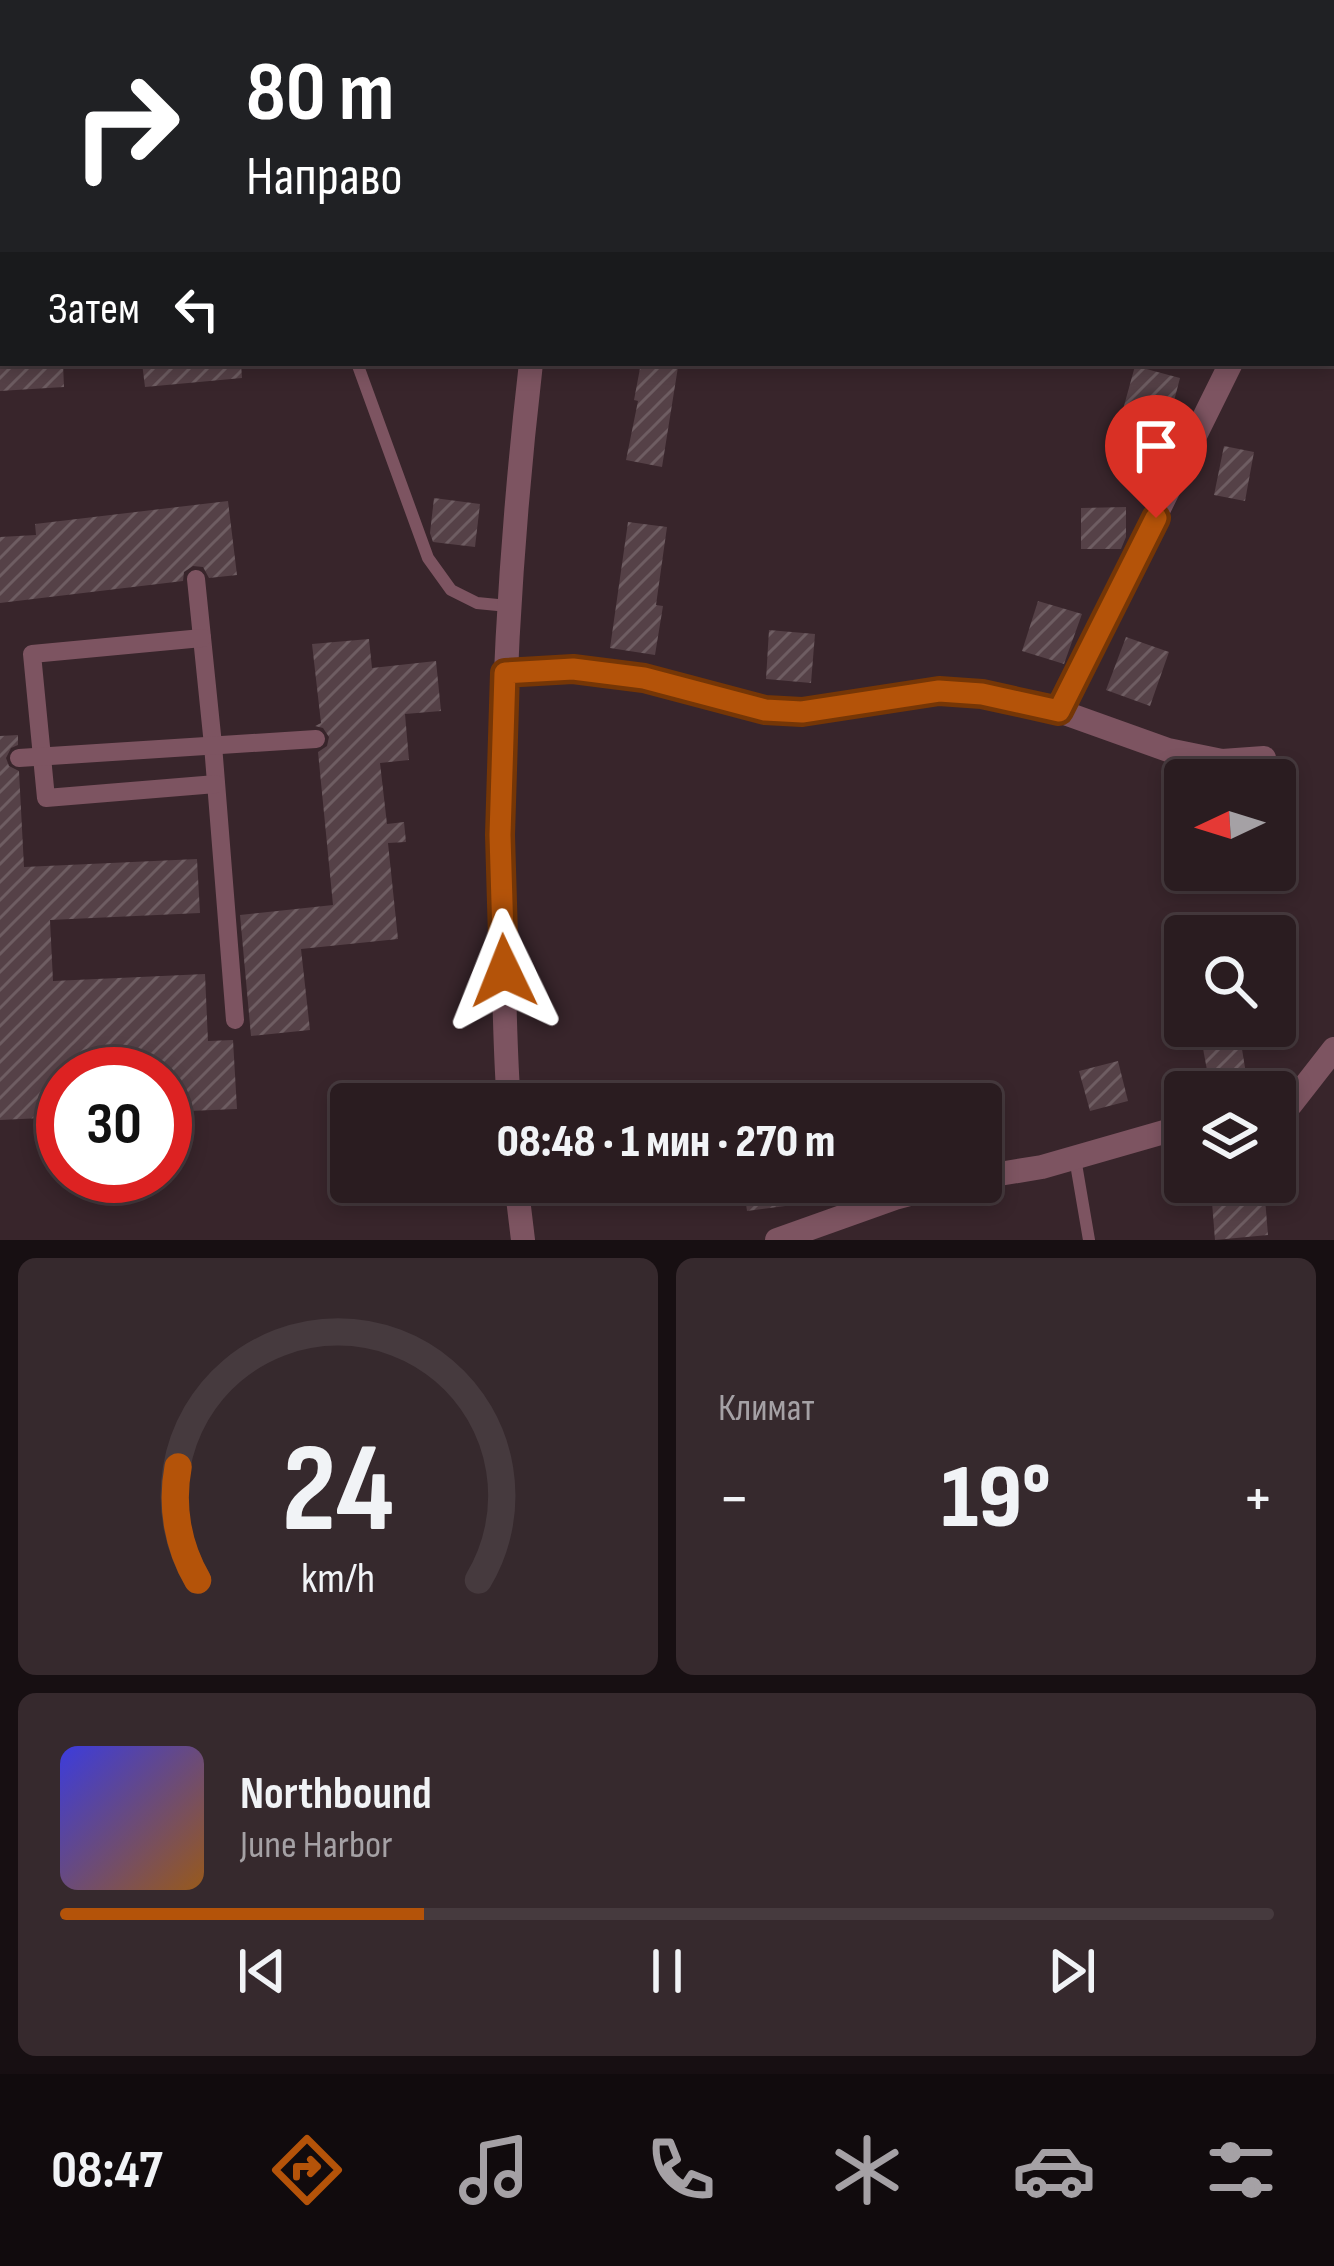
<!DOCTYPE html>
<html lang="ru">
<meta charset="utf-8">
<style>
body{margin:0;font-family:"Sofia Sans Condensed",sans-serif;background:#36292d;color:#f1f3f6;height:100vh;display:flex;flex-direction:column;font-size:45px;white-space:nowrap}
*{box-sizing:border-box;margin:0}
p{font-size:39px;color:#a5a1a5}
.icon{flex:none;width:66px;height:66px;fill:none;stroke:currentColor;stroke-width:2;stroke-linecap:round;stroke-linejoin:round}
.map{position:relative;height:1240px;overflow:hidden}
.drawer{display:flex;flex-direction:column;gap:18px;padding:18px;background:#170f12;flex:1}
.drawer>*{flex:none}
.top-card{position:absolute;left:0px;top:0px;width:1335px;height:366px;box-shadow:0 6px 18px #0003,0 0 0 3px #463a3e;background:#202124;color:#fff;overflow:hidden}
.needle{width:78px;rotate:266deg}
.controls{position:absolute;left:1164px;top:759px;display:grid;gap:24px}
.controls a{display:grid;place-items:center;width:132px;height:132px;border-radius:12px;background:#2a1c20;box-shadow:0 6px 18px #0003,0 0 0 3px #463a3e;font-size:60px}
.speed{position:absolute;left:36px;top:1047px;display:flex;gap:24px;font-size:60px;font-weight:700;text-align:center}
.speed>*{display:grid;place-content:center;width:156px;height:156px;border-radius:50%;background:#2a1c20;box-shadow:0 6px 18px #0003,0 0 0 3px #463a3e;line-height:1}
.speed .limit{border:18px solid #d22;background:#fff;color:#111}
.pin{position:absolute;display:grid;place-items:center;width:102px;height:102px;color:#fff;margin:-123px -51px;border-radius:50% 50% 50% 0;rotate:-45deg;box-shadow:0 0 12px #0007}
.pin .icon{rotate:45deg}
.me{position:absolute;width:132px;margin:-66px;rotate:358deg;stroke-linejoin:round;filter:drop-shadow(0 0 9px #0008)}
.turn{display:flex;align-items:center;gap:42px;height:252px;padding:0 48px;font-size:54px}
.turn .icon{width:156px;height:156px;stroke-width:2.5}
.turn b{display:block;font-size:84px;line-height:102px}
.then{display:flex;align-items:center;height:114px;padding:0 48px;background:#0003;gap:24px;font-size:45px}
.big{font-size:90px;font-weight:800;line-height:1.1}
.drawer .tile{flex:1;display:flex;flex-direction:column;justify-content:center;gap:18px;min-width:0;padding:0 42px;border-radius:18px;background:#36292d}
.drawer .dial{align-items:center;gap:0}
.dial svg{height:312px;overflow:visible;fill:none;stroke:#463a3e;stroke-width:7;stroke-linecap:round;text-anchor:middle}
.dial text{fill:#f1f3f6;stroke:none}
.song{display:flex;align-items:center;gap:36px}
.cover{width:144px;height:144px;border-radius:18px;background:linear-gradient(135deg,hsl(240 70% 55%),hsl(30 70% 35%))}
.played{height:12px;border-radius:6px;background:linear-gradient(90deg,#b45309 30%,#463a3e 30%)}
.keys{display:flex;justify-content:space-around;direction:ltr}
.heat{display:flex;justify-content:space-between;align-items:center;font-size:66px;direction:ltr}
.drawer .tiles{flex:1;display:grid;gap:18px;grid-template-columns:1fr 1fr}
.tile:last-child{grid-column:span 2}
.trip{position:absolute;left:330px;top:1083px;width:672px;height:120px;border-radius:12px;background:#2a1c20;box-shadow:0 6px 18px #0003,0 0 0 3px #463a3e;font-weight:800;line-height:120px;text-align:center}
.dock{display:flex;height:192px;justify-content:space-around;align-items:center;background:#110b0d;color:#a5a1a5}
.dock .icon{width:84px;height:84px}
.dock .on{color:#b45309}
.dock b{font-size:54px;color:#f1f3f6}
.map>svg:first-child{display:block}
</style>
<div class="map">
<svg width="1334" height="1240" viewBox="0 0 1334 1240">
<defs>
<pattern id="building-hatch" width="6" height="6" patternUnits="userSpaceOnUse" patternTransform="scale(3)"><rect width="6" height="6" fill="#554147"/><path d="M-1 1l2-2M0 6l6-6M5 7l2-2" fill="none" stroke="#6e5d62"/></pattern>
</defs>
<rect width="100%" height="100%" fill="#38252b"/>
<g fill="url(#building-hatch)">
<polygon points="0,363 63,363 64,387 0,391"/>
<polygon points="142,363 241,363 242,378 145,387"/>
<polygon points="641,363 678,367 662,467 626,460 638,401 634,400"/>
<polygon points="1135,366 1180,378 1168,424 1122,413"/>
<polygon points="1224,446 1254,452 1245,501 1214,495"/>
<polygon points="434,498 480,504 475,547 433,542 430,533"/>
<polygon points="228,501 237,575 209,578 203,567 193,566 184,572 183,581 0,603 0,537 36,535 35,524"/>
<polygon points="1126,507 1126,537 1121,549 1081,549 1081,508"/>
<polygon points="628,522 667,527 656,605 663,606 655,655 610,648"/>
<polygon points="1038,601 1082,614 1064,664 1022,651"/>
<polygon points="769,630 815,634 811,683 766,679"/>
<polygon points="1126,637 1169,652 1150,706 1106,690"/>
<polygon points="369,639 372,668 436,661 441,711 405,714 409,760 380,763 387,824 404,822 406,842 388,843 398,939 301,949 310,1030 251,1036 240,915 333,905 318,752 327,746 329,737 323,728 315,726 321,723 312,644"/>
<polygon points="18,735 18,745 11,748 6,758 9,766 19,771 24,867 197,859 200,913 50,920 53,981 205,974 208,1041 233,1040 237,1109 165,1112 165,1074 63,1074 63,1117 0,1120 0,736"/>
<polygon points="1240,1037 1249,1092 1211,1092 1202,1043"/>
<polygon points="1118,1061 1128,1101 1090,1111 1079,1071"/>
<polygon points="743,1182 799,1182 801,1204 747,1211"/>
<polygon points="1264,1186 1268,1235 1215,1240 1211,1190"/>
</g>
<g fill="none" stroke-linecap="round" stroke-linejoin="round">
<g stroke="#7d5461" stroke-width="12">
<polyline points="0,89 3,87"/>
<polyline points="0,280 3,280"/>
<polyline points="357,363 428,558 451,590 477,603 508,606"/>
<polyline points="1075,1158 1089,1240"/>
</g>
<g stroke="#7d5461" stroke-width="18">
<polyline points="196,579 213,745 235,1020"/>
<polyline points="202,638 32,654 46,798 216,784"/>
<polyline points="19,758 316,739"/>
</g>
<g stroke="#7d5461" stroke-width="24">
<polyline points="22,0 22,3"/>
<polyline points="344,0 346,3"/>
<polyline points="49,3 56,0"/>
<polyline points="590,3 591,0"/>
<polyline points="0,24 3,23"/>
<polyline points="1332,144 1334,140"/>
<polyline points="505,673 573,669 645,678 765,709 802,712 939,691 982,694 1059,711 1168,750 1222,761 1264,758"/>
<polyline points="1059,711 1231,363"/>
<path d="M509,1104C505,1055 505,1006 503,957C498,758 508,561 531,363"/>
<polyline points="1275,1106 1291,1104 1334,1049"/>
<polyline points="981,1177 1042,1167 1185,1126"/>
<polyline points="516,1182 523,1240"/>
<polyline points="777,1240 895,1198 955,1182"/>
</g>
</g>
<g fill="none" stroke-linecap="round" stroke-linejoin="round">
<g stroke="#753606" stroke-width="30">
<polyline id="route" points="504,971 500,835 505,673 573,669 644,678 765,710 802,712 939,691 982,694 1059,711 1156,518"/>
</g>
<use href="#route" stroke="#b45309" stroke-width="21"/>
</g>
</svg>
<div class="controls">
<a><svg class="needle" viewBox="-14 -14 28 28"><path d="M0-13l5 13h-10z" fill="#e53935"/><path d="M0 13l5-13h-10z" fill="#a5a1a5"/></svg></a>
<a><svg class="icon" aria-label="search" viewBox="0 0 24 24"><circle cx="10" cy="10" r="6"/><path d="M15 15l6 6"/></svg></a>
<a><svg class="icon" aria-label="layers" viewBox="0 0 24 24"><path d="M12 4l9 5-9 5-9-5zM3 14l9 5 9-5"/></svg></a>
</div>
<div class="speed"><div class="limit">30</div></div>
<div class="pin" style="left:1156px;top:518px;background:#d93025"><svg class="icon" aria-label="arrive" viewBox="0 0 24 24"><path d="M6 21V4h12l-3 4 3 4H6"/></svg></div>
<svg class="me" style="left:504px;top:971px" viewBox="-20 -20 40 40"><path d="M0-17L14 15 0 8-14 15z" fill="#b45309" stroke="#fff" stroke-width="4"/></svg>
<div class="trip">08:48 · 1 мин · 270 m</div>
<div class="top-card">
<div class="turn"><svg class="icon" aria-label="right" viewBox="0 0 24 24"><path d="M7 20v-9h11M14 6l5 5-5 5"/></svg><div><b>80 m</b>Направо</div></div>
<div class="then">Затем<svg class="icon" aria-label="left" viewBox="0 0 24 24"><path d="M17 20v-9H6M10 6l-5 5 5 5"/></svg></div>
</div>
</div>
<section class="drawer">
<div class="tiles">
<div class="tile dial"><svg viewBox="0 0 100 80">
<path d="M14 69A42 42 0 1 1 86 69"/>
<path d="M14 69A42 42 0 0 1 9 40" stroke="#b45309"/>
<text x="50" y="56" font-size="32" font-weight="700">24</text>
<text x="50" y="72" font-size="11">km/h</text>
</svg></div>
<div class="tile"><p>Климат</p>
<div class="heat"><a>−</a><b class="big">19°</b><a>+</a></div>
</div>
<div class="tile">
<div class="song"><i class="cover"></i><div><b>Northbound</b><p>June Harbor</p></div></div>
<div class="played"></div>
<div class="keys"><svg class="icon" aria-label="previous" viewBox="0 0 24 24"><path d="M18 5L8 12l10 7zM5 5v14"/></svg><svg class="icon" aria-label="pause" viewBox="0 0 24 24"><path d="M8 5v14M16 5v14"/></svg><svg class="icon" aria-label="next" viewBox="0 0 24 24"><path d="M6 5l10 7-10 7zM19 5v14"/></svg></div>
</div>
</div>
</section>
<nav class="dock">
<b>08:47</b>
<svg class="icon on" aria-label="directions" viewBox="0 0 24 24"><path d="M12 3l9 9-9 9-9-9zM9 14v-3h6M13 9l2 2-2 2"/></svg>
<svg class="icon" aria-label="music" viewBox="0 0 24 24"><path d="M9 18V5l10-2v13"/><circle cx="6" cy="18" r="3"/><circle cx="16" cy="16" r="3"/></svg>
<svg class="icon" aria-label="phone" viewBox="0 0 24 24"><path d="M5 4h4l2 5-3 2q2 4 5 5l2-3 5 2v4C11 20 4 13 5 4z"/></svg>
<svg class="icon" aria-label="climate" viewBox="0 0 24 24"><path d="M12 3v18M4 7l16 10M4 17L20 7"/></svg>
<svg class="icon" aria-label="car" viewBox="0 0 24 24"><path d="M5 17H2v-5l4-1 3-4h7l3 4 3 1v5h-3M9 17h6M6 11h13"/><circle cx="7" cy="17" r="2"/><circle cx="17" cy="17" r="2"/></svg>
<svg class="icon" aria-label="filters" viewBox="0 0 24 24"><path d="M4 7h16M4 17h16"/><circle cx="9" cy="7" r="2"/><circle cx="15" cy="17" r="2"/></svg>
</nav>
